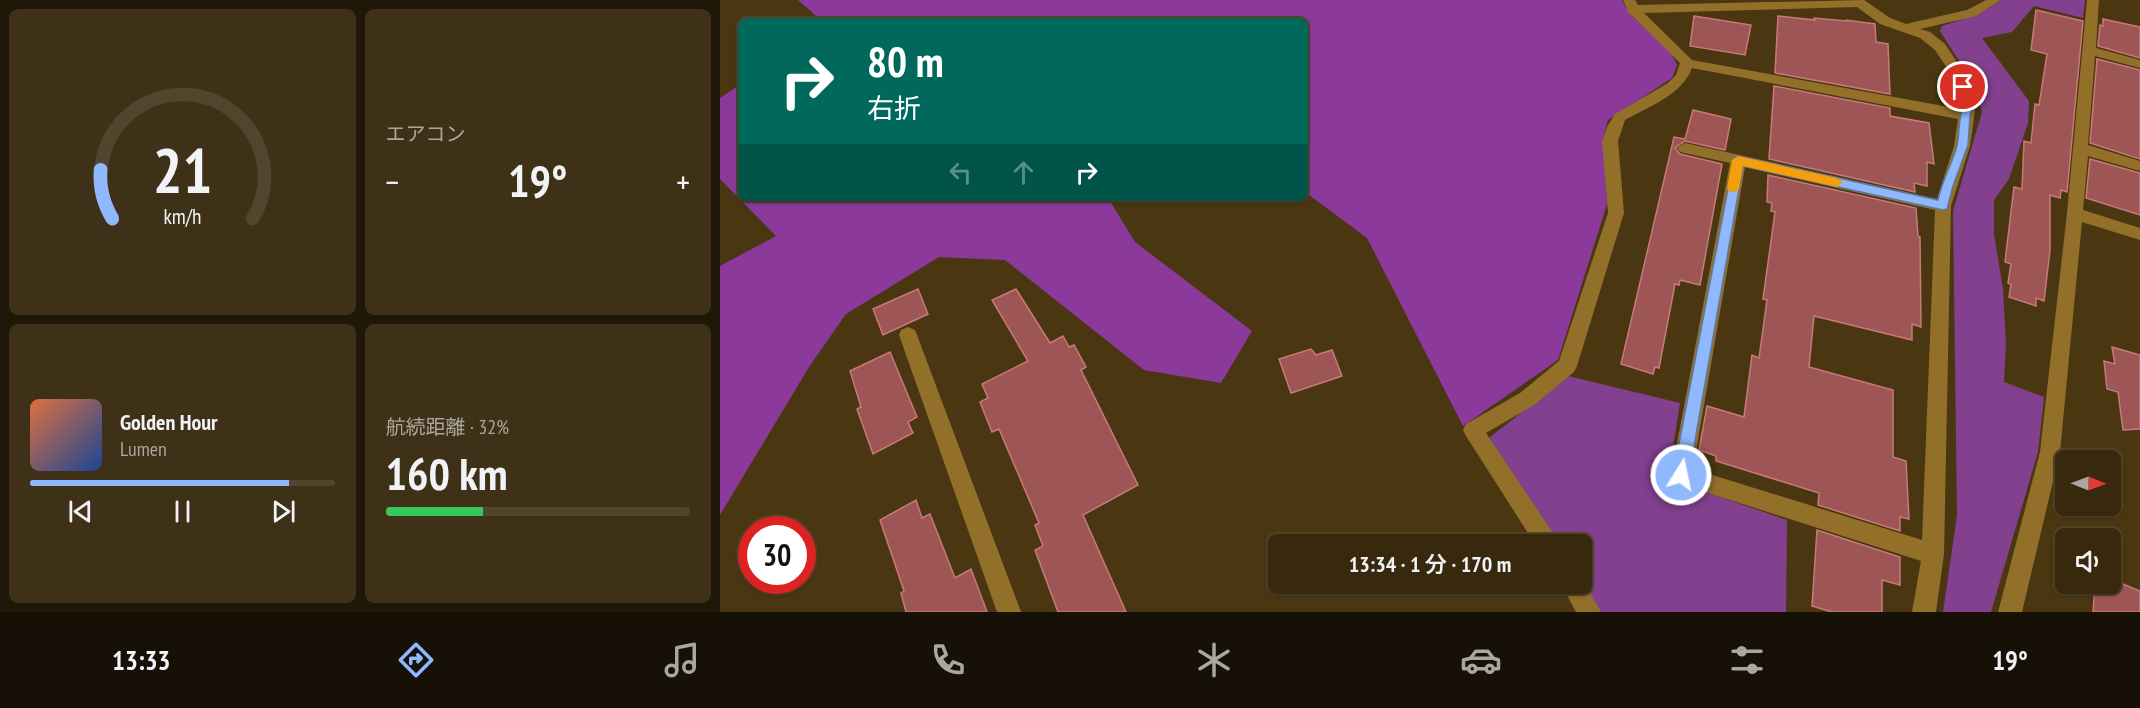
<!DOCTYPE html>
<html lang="ja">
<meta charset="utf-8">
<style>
body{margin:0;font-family:"PT Sans Narrow","Noto Sans JP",sans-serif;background:#3f3117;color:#f1f3f6;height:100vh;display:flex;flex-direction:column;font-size:22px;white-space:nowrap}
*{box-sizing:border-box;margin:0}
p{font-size:20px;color:#aba69e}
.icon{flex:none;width:33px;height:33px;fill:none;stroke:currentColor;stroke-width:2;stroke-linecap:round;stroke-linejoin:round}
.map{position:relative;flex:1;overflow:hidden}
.panel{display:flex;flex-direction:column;gap:9px;padding:9px;background:#1f1708;width:720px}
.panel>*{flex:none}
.banner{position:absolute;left:18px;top:18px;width:570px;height:183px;border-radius:9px;box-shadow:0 2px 4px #0004,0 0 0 2px #52452e;background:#00695c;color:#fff;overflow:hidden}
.needle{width:39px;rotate:91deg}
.buttons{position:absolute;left:1335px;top:450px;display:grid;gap:12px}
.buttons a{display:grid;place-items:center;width:66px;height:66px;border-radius:9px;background:#38290e;box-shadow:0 2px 4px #0004,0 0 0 2px #52452e;font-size:30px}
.speed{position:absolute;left:18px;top:516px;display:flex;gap:12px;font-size:30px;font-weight:700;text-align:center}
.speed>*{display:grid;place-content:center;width:78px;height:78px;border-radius:50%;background:#38290e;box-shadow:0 2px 4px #0004,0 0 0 2px #52452e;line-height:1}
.speed .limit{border:9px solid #d22;background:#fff;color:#111}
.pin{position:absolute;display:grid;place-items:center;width:51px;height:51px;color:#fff;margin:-26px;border:3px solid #fff;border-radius:50%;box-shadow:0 2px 6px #0007}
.me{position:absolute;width:66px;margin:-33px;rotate:10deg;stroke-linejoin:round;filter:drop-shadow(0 0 4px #0008)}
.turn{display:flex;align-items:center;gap:21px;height:126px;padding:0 30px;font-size:27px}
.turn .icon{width:78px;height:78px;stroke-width:2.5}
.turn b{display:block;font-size:42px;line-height:51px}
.lanes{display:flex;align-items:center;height:57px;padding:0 30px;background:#0003;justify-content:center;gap:30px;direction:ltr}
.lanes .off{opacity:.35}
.big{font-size:45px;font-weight:600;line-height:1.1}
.panel .tile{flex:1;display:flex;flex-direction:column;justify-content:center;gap:9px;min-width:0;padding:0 21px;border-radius:9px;background:#3f3117}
.panel .dial{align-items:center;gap:0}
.dial svg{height:156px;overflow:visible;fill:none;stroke:#52452e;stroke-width:7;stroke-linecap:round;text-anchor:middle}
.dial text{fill:#f1f3f6;stroke:none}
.song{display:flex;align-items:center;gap:18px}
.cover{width:72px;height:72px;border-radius:9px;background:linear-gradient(135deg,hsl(20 70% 55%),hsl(220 70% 35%))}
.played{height:6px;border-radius:3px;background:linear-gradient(90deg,#90b8fd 85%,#52452e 85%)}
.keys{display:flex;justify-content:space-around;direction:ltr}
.heat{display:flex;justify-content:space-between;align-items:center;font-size:33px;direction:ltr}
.charge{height:9px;border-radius:4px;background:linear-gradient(90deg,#34c759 32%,#52452e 0)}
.panel .tiles{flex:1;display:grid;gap:9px;grid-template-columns:repeat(2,1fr)}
.trip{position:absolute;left:548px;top:534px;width:324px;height:60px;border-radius:9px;background:#38290e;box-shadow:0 2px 4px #0004,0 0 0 2px #52452e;font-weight:600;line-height:60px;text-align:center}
.dock{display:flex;height:96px;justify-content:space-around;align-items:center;background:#161006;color:#aba69e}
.dock .icon{width:42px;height:42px}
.dock .current{color:#90b8fd}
.dock b{font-size:27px;color:#f1f3f6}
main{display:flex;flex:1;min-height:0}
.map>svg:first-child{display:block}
</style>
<main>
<section class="panel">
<div class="tiles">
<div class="tile dial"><svg viewBox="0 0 100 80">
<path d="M14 69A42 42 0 1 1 86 69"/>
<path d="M14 69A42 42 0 0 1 8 44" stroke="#90b8fd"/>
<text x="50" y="56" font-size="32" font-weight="700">21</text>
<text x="50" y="72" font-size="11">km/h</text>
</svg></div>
<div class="tile"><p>エアコン</p>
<div class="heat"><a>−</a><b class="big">19°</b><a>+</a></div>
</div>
<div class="tile">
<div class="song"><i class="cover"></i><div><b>Golden Hour</b><p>Lumen</p></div></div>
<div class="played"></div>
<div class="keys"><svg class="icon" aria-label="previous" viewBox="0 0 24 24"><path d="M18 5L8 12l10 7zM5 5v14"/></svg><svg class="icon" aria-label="pause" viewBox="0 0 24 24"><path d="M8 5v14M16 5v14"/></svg><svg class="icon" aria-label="next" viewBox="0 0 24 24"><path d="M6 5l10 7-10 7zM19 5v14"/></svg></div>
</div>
<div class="tile"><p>航続距離 · 32%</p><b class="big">160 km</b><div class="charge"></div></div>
</div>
</section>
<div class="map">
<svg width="1420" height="612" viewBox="0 0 1420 612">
<rect width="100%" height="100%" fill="#4a3712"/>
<g fill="#82408e">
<polygon points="1282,0 1365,0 1363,18 1314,6 1292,32 1262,38 1309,101 1308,123 1289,179 1274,200 1274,234 1283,289 1286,344 1284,382 1324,397 1318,452 1271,612 1223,612 1237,515 1233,211 1262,112 1255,86 1220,31 1222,26 1259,14"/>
<polygon points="848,376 960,403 948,479 1067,520 1066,612 878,612 860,584 861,544 836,544 769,438"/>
</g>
<g fill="#8c399c">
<path d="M78,0H902C911,22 932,31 947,48C951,53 954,59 957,65L952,78L888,120L883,138L887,204L838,360L743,426L647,238L585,192V21H102Z"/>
<polygon points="21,84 21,198 388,198 415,242 532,331 501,383 424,370 285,260 219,257 126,314 89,367 0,515 0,266 56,236 0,179 0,98"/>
</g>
<g fill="#9e5555" stroke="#c77a79" stroke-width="1.5">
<polygon points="1316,10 1363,21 1347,192 1341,190 1340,198 1330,195 1330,250 1324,301 1316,298 1316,306 1289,297 1291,285 1288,283 1291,264 1285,262 1294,187 1302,189 1304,141 1311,143 1315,104 1319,105 1327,54 1311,50"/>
<polygon points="974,16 1031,25 1025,55 970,46"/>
<polygon points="1058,16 1095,20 1094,18 1126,21 1126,20 1155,24 1156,42 1168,44 1170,94 1055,73"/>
<polygon points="1383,19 1420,27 1420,58 1378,46 1380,25 1383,26"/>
<polygon points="1377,59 1420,70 1420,159 1370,143"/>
<polygon points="1054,86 1170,108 1170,116 1209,123 1214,164 1207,162 1207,186 1194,183 1195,192 1049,159"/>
<polygon points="973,110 1011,119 1005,150 965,141 955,148 960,154 1002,164 980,285 960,280 959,285 955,284 939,368 935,367 933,374 901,364 954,137 965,139"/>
<polygon points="1370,159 1420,173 1420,215 1366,198"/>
<polygon points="1048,175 1196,208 1198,236 1200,237 1201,327 1192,324 1192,340 1094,316 1089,367 1173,390 1173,457 1186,461 1189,519 1180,517 1180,531 1098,505 1099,493 996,461 996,456 979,450 987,406 1024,417 1032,355 1039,358 1047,300 1043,299 1055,212 1051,211 1052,203 1047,202"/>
<polygon points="198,289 208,314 163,335 153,309"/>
<polygon points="296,289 330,343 343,336 349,347 354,345 366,367 361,370 418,485 363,515 406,612 338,612 315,550 323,546 315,525 319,523 279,429 272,432 260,402 268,398 262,384 308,361 272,300"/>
<polygon points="1392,347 1420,355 1420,429 1403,430 1398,392 1387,389 1384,361 1395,364"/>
<polygon points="591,349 596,355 612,350 622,376 571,393 559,359"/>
<polygon points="170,352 197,417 188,422 193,433 153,454 137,409 141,407 130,371"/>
<polygon points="196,500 202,518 210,514 235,578 251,569 267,612 186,612 181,593 184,591 160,520"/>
<polygon points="1097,530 1180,557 1180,585 1162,580 1162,612 1112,612 1092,606"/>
<polygon points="1375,584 1403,584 1420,591 1420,612 1373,612"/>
</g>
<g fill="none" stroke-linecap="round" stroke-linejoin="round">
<g fill="#93702a" fill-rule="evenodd">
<path d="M903,0H915L918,5L1144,0L1170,18L1186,24L1247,10L1266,0H1281L1256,16L1200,29L1210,32L1225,44L1243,71L1256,103L1250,146L1231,206L1224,554L1216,612H1192L1201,561L954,482L951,475L1010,163L960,152L957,148L965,143L1217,199L1234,146L1238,119L972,68C962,95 928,107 905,120L898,141L904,213L857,366L854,372L814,405L766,433L835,536L838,544H815L746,436L743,430L746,424L800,393L839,361L888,213L882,141L887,127L895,114L948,83L956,75L960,63L908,12ZM1137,7L1160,24L1200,38L1215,50L1229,71L1242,103L1240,109L972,60L924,13ZM1025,167L1215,210L1202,540L973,469Z"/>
<polygon points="1367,0 1379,0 1376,48 1420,60 1420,68 1375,56 1368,145 1420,161 1420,171 1368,156 1363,210 1420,228 1420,240 1362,222 1340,452 1302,612 1278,612 1320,452 1347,213"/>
<polygon points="188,327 195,330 197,335 301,612 277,612 179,335 181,330"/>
<polygon points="861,577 881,612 856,612 841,584 861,584"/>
</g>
</g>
<path fill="#90b8fd" stroke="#5e78a4" stroke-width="1.5" d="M1243,84L1248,87L1255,103L1250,115L1248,145L1233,186L1227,209L1223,210L1023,166L969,475L967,480L961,482L956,480L953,475L1014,158L1018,156L1218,200C1222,181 1232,164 1237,146C1240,131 1238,117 1244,103L1237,87Z"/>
<polygon fill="#f59e0b" points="1018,156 1117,178 1123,182 1117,187 1023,166 1019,189 1013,193 1007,189 1012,160"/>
</svg>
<div class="buttons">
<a><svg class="needle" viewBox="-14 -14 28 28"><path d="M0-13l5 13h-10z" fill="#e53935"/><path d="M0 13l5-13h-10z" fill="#aba69e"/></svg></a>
<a><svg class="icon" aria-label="sound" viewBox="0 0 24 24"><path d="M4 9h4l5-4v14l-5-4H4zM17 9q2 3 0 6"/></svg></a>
</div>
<div class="speed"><div class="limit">30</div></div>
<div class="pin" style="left:1243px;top:87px;background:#d93025"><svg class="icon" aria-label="arrive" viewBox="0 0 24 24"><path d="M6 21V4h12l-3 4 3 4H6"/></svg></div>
<svg class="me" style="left:961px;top:475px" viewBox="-20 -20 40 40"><circle r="17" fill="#90b8fd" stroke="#fff" stroke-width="3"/><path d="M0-11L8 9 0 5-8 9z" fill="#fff"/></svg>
<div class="trip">13:34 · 1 分 · 170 m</div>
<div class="banner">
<div class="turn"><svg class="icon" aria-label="right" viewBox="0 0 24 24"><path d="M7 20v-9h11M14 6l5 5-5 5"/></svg><div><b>80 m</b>右折</div></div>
<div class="lanes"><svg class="icon off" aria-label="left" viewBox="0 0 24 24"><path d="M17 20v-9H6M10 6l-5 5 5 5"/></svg><svg class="icon off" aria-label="ahead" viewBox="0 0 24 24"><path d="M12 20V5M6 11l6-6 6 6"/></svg><svg class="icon" aria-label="right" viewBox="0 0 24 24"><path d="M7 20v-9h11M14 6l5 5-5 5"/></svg></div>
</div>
</div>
</main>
<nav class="dock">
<b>13:33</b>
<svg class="icon current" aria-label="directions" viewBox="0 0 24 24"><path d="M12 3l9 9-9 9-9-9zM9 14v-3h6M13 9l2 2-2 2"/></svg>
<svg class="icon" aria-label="music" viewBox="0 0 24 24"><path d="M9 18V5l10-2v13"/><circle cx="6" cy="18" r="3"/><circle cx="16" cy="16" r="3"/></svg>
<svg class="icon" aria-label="phone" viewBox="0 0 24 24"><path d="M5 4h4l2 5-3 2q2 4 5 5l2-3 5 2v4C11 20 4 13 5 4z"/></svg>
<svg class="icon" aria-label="climate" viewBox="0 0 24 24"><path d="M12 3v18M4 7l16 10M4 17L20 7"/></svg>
<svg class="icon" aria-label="car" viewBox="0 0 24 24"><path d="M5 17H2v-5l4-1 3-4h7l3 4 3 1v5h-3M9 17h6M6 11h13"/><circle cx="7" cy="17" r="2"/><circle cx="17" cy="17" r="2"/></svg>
<svg class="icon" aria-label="filters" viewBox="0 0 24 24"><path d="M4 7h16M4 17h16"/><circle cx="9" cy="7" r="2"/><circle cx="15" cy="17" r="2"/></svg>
<b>19°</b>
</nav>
